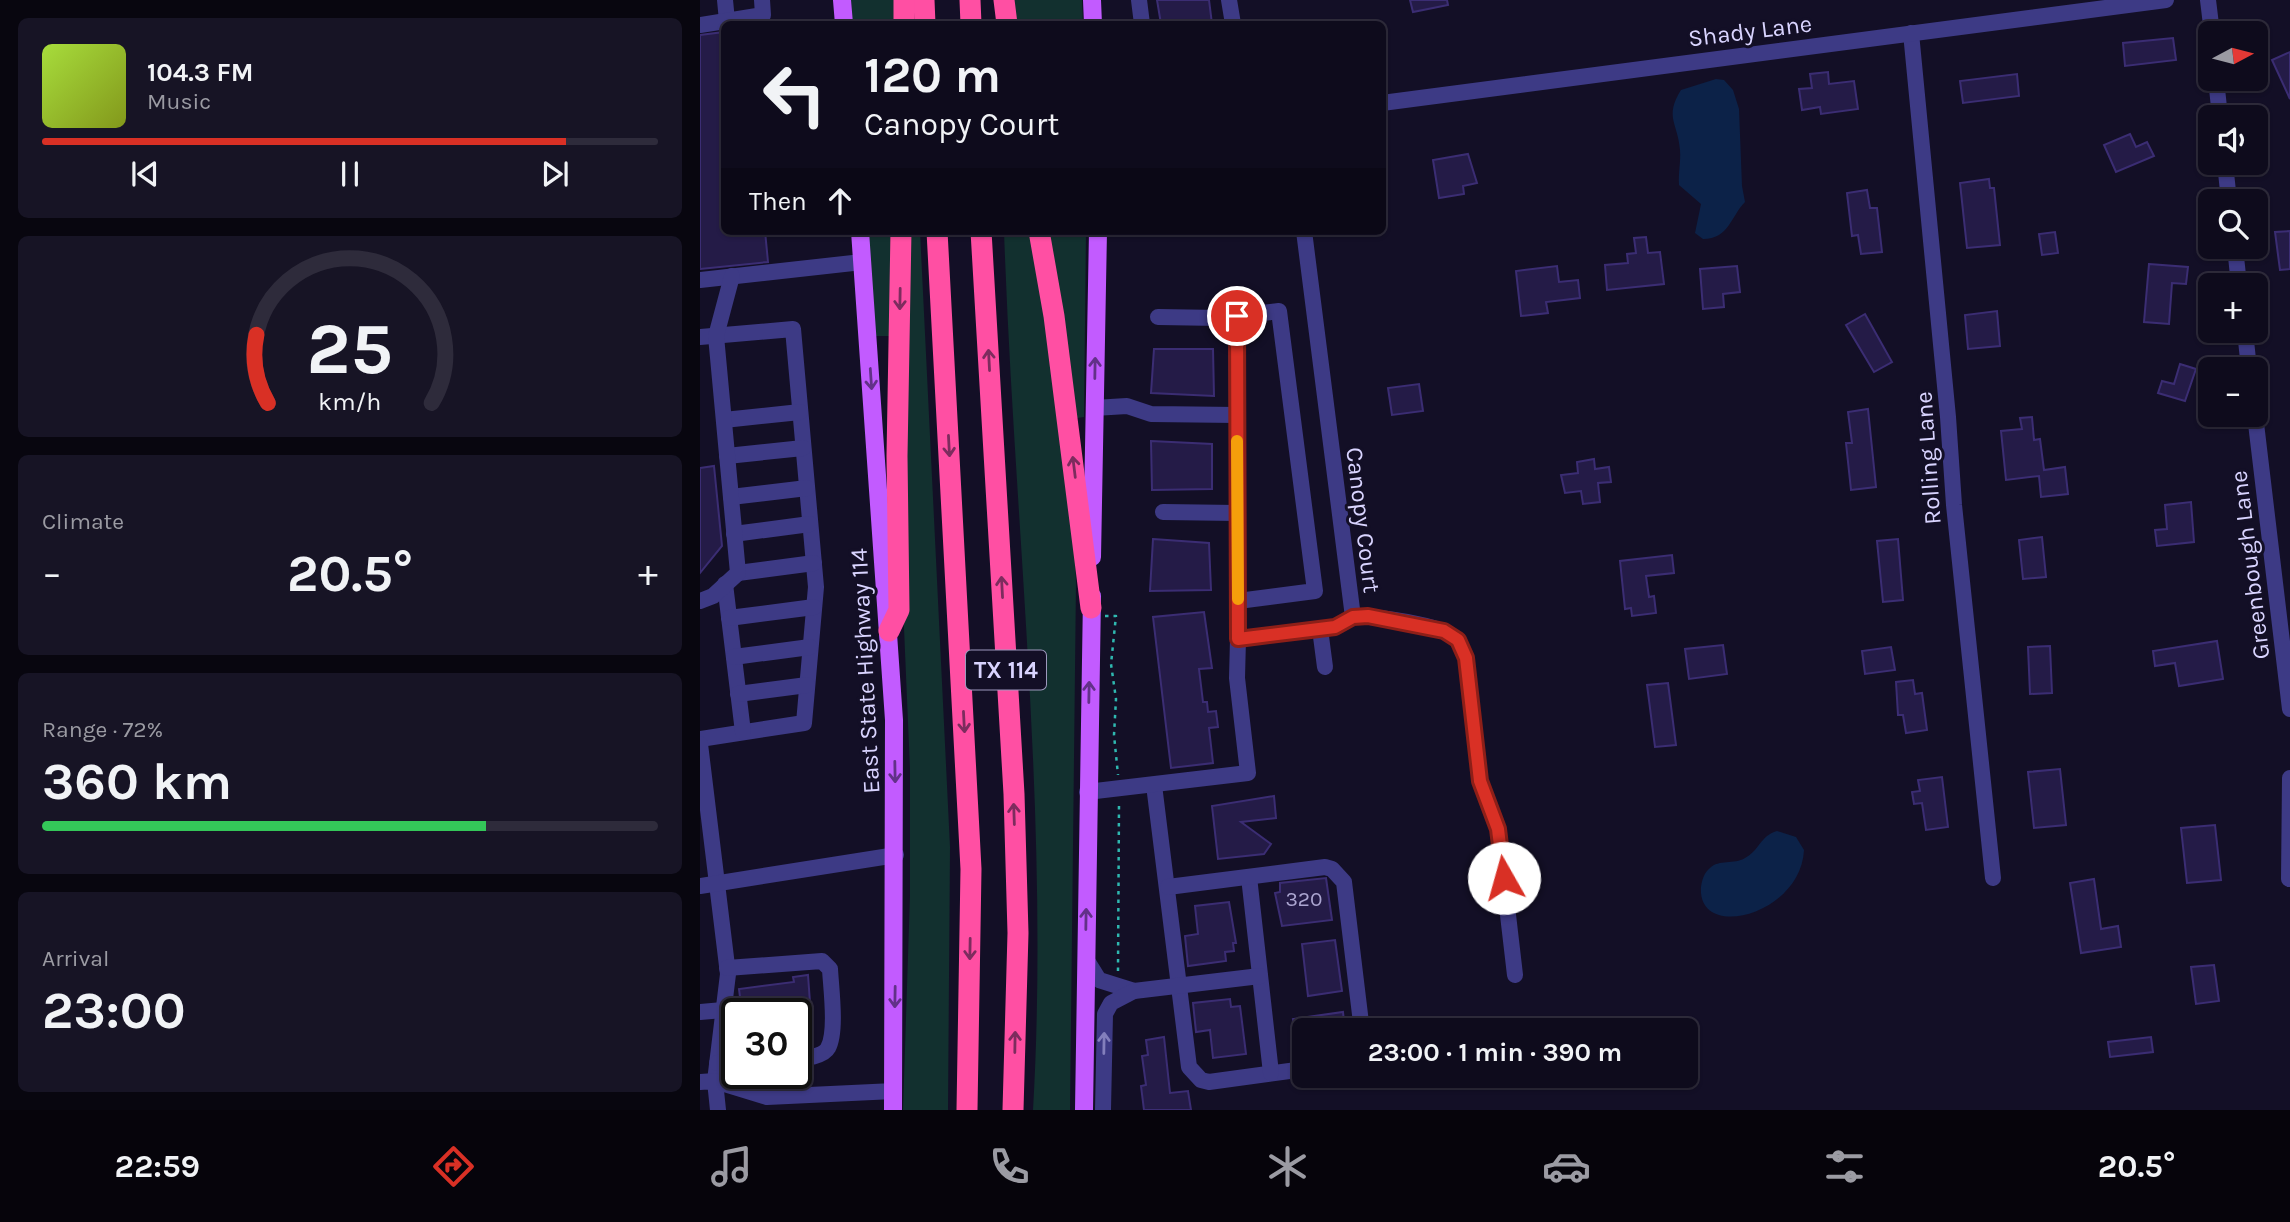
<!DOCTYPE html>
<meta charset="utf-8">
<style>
body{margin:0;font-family:Karla,sans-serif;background:#171425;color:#f1f3f6;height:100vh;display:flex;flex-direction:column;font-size:26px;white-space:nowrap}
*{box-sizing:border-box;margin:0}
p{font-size:23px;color:#9b9ba3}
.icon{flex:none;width:38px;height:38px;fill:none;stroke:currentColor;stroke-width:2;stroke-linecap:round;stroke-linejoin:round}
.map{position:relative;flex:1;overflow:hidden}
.drawer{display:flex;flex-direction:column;gap:18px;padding:18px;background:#08060f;width:700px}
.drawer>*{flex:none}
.guide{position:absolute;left:21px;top:21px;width:665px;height:214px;border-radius:10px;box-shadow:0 2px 5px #0004,0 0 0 2px #2e2b3b;background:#0e0b1c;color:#f1f3f6;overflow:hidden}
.needle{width:46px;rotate:83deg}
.tools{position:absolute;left:1498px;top:21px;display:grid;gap:14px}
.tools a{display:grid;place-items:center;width:70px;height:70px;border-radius:10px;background:#0e0b1c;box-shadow:0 2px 5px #0004,0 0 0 2px #2e2b3b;font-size:35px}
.speed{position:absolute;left:21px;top:998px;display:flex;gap:14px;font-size:35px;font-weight:700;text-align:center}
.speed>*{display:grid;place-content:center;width:91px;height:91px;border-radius:50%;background:#0e0b1c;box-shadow:0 2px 5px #0004,0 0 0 2px #2e2b3b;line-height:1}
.speed .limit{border:4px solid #111;border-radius:10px;background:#fff;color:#111}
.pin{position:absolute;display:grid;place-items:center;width:60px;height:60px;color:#fff;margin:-30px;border:4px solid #fff;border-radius:50%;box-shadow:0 2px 7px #0007}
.me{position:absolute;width:77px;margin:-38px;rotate:353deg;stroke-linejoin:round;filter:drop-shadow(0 0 5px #0008)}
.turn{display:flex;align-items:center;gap:24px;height:147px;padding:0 28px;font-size:32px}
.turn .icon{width:91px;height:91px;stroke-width:2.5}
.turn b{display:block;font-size:49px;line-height:60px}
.then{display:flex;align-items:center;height:66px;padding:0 28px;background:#0003;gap:14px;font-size:26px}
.big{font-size:52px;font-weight:700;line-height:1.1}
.drawer .tile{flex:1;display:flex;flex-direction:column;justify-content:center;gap:10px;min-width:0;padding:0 24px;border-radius:10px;background:#171425}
.drawer .dial{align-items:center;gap:0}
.dial svg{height:182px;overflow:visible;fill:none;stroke:#2e2b3b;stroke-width:7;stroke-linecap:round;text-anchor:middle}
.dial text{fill:#f1f3f6;stroke:none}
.song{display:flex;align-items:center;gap:21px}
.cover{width:84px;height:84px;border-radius:10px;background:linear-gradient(135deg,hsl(80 70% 55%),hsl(70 70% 35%))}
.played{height:7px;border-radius:4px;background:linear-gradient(90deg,#d93025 85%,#2e2b3b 85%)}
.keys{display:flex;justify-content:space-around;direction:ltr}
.heat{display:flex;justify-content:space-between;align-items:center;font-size:38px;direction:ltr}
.charge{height:10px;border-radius:5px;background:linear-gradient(90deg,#34c759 72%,#2e2b3b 0)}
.trip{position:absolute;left:592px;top:1018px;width:406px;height:70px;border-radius:10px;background:#0e0b1c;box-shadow:0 2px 5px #0004,0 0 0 2px #2e2b3b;font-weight:700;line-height:70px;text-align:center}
.menu{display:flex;height:112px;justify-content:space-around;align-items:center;background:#06040b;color:#9b9ba3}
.menu .icon{width:49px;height:49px}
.menu .on{color:#d93025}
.menu b{font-size:32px;color:#f1f3f6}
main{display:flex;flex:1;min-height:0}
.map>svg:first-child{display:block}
</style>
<main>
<section class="drawer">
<div class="tile">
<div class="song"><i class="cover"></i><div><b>104.3 FM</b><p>Music</p></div></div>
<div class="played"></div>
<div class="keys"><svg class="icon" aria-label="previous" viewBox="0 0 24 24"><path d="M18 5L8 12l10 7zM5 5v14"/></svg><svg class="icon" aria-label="pause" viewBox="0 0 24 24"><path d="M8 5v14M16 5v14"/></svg><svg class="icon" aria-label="next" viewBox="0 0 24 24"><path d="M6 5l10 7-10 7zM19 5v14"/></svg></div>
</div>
<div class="tile dial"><svg viewBox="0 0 100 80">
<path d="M14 69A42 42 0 1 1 86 69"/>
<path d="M14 69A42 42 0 0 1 9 39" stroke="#d93025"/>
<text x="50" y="56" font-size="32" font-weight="700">25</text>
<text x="50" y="72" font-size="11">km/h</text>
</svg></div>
<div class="tile"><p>Climate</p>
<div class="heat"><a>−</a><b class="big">20.5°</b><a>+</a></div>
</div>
<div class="tile"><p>Range · 72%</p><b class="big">360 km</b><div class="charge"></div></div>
<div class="tile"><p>Arrival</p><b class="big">23:00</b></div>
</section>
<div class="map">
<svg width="1590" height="1110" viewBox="0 0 1590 1110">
<rect width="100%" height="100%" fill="#130f26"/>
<g fill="#12302f">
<polygon points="151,0 197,0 197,24 152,24"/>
<polygon points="307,0 382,0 383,24 311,24"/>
<polygon points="168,231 193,231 191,336 175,336"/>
<polygon points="206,231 220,231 250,847 248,1110 203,1110 210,895 210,769 202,581"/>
<path d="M304,231H333L372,488L376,582L370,1110H333C350,817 314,524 304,231Z"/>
<polygon points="346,231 386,231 384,417 377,418"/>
</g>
<g fill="#0c2248">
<path d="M1016,79L1024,80L1033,90L1039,109L1042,186L1045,202C1031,216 1029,239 1003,239L995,233L1001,204L979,185C978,173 981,162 980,150C978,123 964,117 981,90Z"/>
<path d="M1077,831L1096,837L1104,850C1101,915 997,942 1001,887C1002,880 1004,873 1010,868C1019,859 1034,865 1045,858C1059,851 1060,836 1077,831Z"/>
</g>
<g fill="#241b47" stroke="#3b2d73" stroke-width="2">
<polygon points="457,0 509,0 512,24 461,24"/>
<polygon points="710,0 747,0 748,5 713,12"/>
<polygon points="24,32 24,231 65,231 68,262 0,269 0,35"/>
<polygon points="1473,38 1476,60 1425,66 1423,43"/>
<polygon points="1590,52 1590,99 1572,60"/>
<polygon points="1128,72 1129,84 1154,81 1158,109 1121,114 1120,107 1102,110 1099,89 1112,88 1110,74"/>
<polygon points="1317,74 1319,96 1263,103 1260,81"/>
<polygon points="1430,134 1436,147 1447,142 1454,156 1416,172 1404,145"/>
<polygon points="768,154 777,183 763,186 764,194 739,198 733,160"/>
<polygon points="1289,179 1290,188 1294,188 1300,245 1267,248 1260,183"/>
<polygon points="1167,190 1170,208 1177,208 1182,252 1161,254 1158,235 1152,236 1147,193"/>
<polygon points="1590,231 1590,269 1580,270 1575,232"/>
<polygon points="1355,232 1358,253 1342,255 1339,234"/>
<polygon points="946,237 948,253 960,252 964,284 907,290 905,265 928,263 927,254 936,253 934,238"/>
<polygon points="1449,264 1488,267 1486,284 1472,283 1469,324 1444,322"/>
<polygon points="857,266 859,282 878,280 880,298 846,302 848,313 821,316 816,271"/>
<polygon points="1037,266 1040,292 1023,294 1024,307 1003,309 1000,269"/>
<polygon points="1297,311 1300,346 1268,349 1265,315"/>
<polygon points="1165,314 1192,362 1174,372 1146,325"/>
<polygon points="454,349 513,349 514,396 451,393"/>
<polygon points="1480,364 1496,369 1485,401 1458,393 1462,381 1474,384"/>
<polygon points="719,384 723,411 692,415 688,388"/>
<polygon points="1168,409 1176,487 1151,490 1146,443 1152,443 1148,412"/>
<polygon points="1332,417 1334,440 1340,439 1344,470 1365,467 1368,494 1341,497 1339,476 1306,480 1301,431 1322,429 1320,418"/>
<polygon points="451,441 512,444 512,489 452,490"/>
<polygon points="894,459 895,469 909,467 911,482 898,483 900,502 883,504 881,491 865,493 861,475 878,473 877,462"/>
<polygon points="14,466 22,546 0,573 0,468"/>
<polygon points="1491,502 1494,542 1457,546 1455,530 1467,529 1465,505"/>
<polygon points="1342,537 1346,577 1323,579 1319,540"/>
<polygon points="453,539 509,543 511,590 450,591"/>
<polygon points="1198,539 1203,600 1183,602 1177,541"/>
<polygon points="972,555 974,573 946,576 949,597 954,596 956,613 932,616 931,608 925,609 920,561"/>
<polygon points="504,612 512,668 499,669 503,702 507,702 508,712 516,711 518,727 509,728 513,763 471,768 453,617"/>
<polygon points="1517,641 1523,679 1479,686 1475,663 1455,666 1453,651"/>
<polygon points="1023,645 1027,674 989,679 985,649"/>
<polygon points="1350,646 1352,693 1330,694 1328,647"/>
<polygon points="1191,647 1195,670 1165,674 1162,651"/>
<polygon points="1213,680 1215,694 1222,693 1227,730 1206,733 1203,715 1198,715 1196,682"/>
<polygon points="968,683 976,745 955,747 947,685"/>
<polygon points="1360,769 1366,825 1334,828 1328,772"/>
<polygon points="1242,777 1248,827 1226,830 1222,803 1214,804 1212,792 1220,791 1218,780"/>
<polygon points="574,796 576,818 541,822 571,844 564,854 518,859 512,806"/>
<polygon points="1515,825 1521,880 1487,883 1481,828"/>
<polygon points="626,878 632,920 582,926 575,893 580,892 580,883"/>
<polygon points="1394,879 1401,929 1418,926 1421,947 1381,953 1370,883"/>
<polygon points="529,902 536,943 533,943 534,951 525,952 526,961 488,966 485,936 498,934 495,906"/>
<polygon points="635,940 642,991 608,996 602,944"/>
<polygon points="1514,965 1519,1001 1496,1004 1491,967"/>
<polygon points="108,975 112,1030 96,1032 96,1013 42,1013 39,989 94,982 93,977"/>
<polygon points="530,999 531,1007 540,1006 546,1054 513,1058 510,1030 496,1032 493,1003"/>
<polygon points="643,1012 645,1031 595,1031 593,1019"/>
<polygon points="464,1037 470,1093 488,1091 491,1110 444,1110 441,1086 446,1085 442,1056 448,1055 446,1040"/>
<polygon points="1451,1037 1453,1052 1410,1057 1408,1042"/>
</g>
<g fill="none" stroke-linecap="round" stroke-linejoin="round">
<g stroke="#2fb8b0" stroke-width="2.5" stroke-dasharray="3.5 5" stroke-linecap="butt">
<polyline points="405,616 416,616 411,664 416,699 414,735 418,775"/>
<polyline points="418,971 419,803"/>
</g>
<g stroke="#3d3a85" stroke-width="16">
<polyline points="25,0 27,21"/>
<polyline points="439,0 442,24"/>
<polyline points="529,0 533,24"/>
<polyline points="1508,0 1512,33"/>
<polyline points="0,25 63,15 62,0"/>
<polyline points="1211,33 1248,417 1254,505 1293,878"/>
<polyline points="1516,79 1520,117"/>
<polyline points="682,103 1466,0"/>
<polyline points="1525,163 1529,201"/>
<path d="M604,231L653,617C675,616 740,624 756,639C761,643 763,652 766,658L780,781L798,829L815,975"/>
<polyline points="1535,247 1539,285"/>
<polyline points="0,280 162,262"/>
<polyline points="536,316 537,415"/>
<polyline points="458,317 520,318 579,311 615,591 538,601"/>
<polyline points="1545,331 1549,369"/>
<polyline points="0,337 93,329 116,587 104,723 0,739"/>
<polyline points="394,408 427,406 451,414 537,415 538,639 635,627 653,617"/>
<polyline points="1555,415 1590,709"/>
<polyline points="24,420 100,412"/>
<polyline points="27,456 103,448"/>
<polyline points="31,497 107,488"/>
<polyline points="463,512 537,513"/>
<polyline points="34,534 110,524"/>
<polyline points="38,573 114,563"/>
<polyline points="25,584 43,732"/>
<polyline points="0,601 13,596 38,573 16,336 32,276"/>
<polyline points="29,618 114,607"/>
<polyline points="620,629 625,667"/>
<polyline points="34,657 110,647"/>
<polyline points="38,694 107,685"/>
<polyline points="0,744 28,974 15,1081 67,1097 194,1091"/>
<polyline points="454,785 489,1067 501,1080 509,1082 604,1069"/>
<polyline points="387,792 548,773 537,678 538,639"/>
<polyline points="549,877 571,1073"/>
<polyline points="1589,879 1590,778"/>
<polyline points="0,886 196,855"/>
<polyline points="468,887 625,867 632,869 644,882 662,1031"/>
<polyline points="386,959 399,980 434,991"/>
<path d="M27,968L122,961L130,969C131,988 137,1032 128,1048C124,1056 104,1059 96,1059"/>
<polyline points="0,1012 23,1010"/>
<polyline points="17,1063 37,1062"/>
<polyline points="0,1082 15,1081 18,1110"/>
<polyline points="403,1110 405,1014 411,1003 434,991 560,976"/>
</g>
<g stroke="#c25bff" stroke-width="18">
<polyline points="142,0 144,24"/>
<polyline points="392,0 393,24"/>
<polyline points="160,231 194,720 193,1110"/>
<polyline points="392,557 398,231"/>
<polyline points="384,1110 392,596"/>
</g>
<g stroke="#ff4fa3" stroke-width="21">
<polyline points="224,0 225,24"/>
<polyline points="270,0 271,24"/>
<polyline points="304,0 307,24"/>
<polyline points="204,24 204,0"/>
<polyline points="237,231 271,869 267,1110"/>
<polyline points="281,231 314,794 318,933 313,1110"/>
<polyline points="339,231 354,316 391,608"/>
<polyline points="189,631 199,610 197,456 201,231"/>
</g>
</g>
<defs><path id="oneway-shaft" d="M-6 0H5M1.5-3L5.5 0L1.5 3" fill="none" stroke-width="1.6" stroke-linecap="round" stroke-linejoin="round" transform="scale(1.75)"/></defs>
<g stroke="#7d2c5e">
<use href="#oneway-shaft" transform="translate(200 299) rotate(91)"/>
<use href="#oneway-shaft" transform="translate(289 360) rotate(-93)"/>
<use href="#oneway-shaft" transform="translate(249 446) rotate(87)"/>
<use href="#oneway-shaft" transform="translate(374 467) rotate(-97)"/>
<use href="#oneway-shaft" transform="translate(302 587) rotate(-93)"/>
<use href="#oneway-shaft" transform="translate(264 722) rotate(87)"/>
<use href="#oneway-shaft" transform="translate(314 814) rotate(-92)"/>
<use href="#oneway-shaft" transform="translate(270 949) rotate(91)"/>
<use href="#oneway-shaft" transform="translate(315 1042) rotate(-89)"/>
</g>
<g stroke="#623188">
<use href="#oneway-shaft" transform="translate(395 368) rotate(-89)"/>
<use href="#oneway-shaft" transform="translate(171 379) rotate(86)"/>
<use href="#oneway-shaft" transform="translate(389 692) rotate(-89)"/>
<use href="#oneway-shaft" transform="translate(195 772) rotate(89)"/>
<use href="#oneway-shaft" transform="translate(386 919) rotate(-89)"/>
<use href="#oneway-shaft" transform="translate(195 997) rotate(91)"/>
</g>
<use stroke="#837fbc" href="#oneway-shaft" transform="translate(404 1043) rotate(-89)"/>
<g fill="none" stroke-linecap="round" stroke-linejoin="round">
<g stroke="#8d1f18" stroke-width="18">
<polyline id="route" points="537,316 538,639 635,627 653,617 668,616 744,631 758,640 766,658 780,781 798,829 804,878"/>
</g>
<use href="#route" stroke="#d93025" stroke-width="12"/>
<polyline stroke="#f59e0b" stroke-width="12" points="537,441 538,599"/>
</g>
<g text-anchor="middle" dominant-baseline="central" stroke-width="6" stroke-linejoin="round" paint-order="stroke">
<g font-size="21" fill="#aca6d1">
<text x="604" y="899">320</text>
</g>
<rect fill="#130f26" stroke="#9e99be" stroke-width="2" x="266" y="650.5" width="80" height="39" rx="5"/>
<g font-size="23" font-weight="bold" fill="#d9d4ff">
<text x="306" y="670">TX 114</text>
</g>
<g font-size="24" fill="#d9d4ff" stroke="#130f26">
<text transform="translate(1050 31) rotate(-7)">Shady Lane</text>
<text transform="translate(1228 458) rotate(-94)">Rolling Lane</text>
<text transform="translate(663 520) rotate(83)">Canopy Court</text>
<text transform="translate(1550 565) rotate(-97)">Greenbough Lane</text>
<text transform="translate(165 671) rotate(-93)">East State Highway 114</text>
</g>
</g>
</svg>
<div class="tools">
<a><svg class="needle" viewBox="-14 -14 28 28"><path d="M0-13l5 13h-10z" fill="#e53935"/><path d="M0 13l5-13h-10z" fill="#9b9ba3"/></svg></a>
<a><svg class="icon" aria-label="sound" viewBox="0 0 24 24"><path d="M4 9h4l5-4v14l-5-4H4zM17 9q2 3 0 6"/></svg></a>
<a><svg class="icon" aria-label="search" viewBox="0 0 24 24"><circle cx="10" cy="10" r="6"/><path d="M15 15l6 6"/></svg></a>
<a>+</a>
<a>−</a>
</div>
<div class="speed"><div class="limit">30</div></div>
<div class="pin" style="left:537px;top:316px;background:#d93025"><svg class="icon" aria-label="arrive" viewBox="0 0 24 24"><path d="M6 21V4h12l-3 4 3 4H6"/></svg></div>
<svg class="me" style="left:804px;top:878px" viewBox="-20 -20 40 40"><circle r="19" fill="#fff"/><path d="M0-13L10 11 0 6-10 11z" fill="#d93025"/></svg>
<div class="trip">23:00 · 1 min · 390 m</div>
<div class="guide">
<div class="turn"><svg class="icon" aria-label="left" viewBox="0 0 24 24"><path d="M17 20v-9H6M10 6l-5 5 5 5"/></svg><div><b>120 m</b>Canopy Court</div></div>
<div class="then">Then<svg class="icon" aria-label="ahead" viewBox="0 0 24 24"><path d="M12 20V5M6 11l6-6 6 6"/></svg></div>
</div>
</div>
</main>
<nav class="menu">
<b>22:59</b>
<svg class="icon on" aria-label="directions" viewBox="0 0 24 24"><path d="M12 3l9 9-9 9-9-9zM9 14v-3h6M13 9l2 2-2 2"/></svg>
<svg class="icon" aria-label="music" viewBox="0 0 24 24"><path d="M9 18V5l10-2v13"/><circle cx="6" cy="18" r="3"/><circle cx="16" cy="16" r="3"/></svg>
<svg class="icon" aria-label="phone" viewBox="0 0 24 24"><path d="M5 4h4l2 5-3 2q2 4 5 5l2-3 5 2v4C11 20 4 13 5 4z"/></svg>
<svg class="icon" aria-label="climate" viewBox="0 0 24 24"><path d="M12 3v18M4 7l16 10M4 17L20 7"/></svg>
<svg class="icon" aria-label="car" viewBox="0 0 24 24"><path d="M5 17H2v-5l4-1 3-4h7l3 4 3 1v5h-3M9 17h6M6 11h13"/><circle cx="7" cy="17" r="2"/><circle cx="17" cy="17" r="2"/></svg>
<svg class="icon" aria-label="filters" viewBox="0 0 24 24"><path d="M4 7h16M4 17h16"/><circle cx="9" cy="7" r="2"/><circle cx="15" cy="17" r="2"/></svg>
<b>20.5°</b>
</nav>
